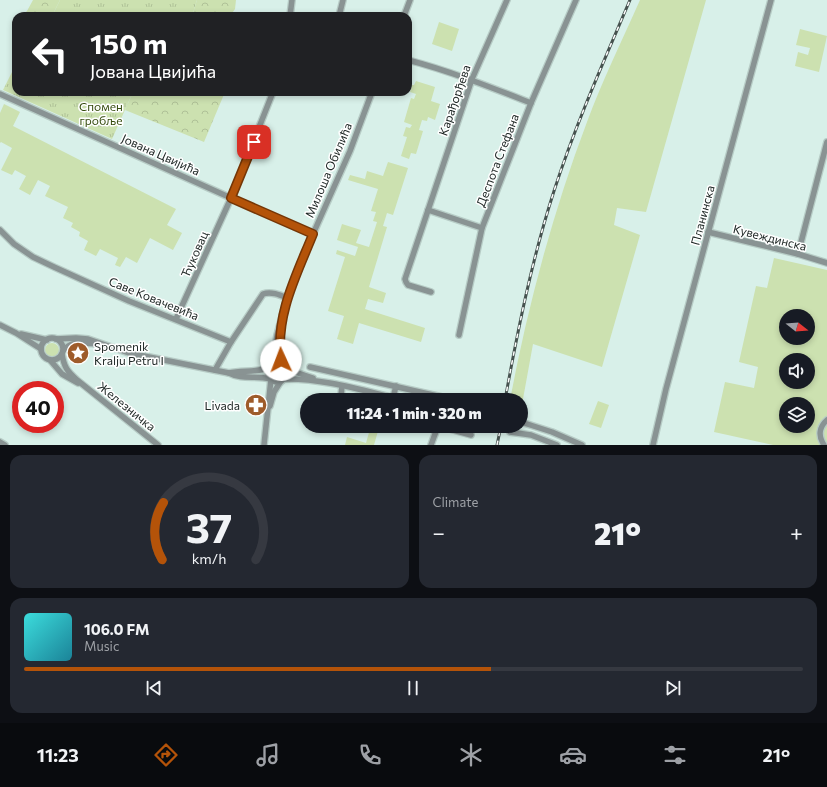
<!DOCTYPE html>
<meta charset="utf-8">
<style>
body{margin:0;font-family:Commissioner,sans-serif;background:#242831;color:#f1f3f6;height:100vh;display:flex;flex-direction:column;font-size:15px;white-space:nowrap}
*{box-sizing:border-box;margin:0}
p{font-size:13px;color:#9ea1a6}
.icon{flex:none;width:22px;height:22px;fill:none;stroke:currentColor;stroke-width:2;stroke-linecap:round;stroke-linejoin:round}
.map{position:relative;height:445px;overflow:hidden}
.sheet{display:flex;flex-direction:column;gap:10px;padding:10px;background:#0d0f14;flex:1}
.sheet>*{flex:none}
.top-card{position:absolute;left:12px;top:12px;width:400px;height:84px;border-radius:12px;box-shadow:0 2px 6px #0003;background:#202124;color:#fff;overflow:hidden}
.needle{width:26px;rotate:107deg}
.tools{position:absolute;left:779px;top:309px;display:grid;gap:8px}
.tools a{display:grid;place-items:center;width:36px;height:36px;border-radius:50%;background:#171b24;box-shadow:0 2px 6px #0003;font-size:20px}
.speed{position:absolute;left:12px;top:381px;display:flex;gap:8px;font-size:20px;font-weight:700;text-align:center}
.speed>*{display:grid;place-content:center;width:52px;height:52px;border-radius:50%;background:#171b24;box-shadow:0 2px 6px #0003;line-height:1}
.speed .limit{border:6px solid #d22;background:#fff;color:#111}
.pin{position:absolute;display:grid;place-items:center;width:34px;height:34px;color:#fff;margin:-17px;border-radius:8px;box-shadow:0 2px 6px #0006}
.me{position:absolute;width:44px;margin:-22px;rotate:358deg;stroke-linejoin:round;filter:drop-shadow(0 0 3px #0008)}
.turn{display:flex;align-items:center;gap:14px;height:84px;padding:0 12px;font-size:18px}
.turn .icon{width:52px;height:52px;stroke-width:2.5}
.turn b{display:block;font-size:28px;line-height:34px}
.big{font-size:30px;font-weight:800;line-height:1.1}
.sheet .tile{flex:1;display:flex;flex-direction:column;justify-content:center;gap:6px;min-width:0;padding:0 14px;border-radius:12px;background:#242831}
.sheet .dial{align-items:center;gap:0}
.dial svg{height:104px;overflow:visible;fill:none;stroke:#363941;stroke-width:7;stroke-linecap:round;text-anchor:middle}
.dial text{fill:#f1f3f6;stroke:none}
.song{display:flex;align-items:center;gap:12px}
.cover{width:48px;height:48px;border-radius:6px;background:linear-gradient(135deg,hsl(180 70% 55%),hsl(190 70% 35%))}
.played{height:4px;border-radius:2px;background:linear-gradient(90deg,#b45309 60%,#363941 60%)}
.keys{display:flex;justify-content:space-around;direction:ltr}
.heat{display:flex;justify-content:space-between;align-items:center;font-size:22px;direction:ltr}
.sheet .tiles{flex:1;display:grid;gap:10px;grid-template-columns:1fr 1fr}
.tile:last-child{grid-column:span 2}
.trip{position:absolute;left:300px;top:393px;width:228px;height:40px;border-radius:20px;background:#171b24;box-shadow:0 2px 6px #0003;font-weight:800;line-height:40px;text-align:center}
.dock{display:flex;height:64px;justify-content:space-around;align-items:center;background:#090b0e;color:#9ea1a6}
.dock .icon{width:28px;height:28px}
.dock .on{color:#b45309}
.dock b{font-size:18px;color:#f1f3f6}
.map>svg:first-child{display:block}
</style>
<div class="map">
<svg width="827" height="445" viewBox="0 0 827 445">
<defs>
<pattern id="forest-crowns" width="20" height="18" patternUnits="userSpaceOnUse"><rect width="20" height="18" fill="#cce1b0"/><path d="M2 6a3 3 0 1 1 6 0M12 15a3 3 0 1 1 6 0" fill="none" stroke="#afc197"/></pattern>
<pattern id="park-tufts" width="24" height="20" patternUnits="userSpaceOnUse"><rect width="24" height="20" fill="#cce1b0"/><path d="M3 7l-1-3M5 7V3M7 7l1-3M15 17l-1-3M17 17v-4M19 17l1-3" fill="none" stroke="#afc197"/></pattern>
</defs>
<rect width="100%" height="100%" fill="#d8f0e9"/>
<g fill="#cce1b0" fill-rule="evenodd">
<path d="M640,0H706L646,212L617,208L614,225L640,235L602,367L533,344L521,410V400H510C528,305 553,212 587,122C602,81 622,41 640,0Z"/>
<polygon points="439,22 459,29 452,51 432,44"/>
<polygon points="800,29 827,36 819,72 795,66 798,52 808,55 810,48 796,45"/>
<polygon points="416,81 435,87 431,101 440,104 435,120 428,117 427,121 422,120 419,130 423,131 416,154 411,153 409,159 401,156 407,137 403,136 406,127 410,128 412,125 404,122 411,98 414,99 416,94 410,92 412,85 414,85"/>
<polygon points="4,104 20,112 13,126 176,209 167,225 182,233 173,250 150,238 137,263 126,257 120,267 115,265 118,258 100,249 96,256 84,250 88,241 79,236 80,232 71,227 73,223 63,218 68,207 45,196 50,186 38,180 30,195 19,189 26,176 15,170 12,175 1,170 12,148 1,142 0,143 0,113"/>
<polygon points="388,162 408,168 393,215 387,213 383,226 387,227 369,287 386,293 383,303 368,299 365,309 425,328 421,342 359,323 353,344 337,339 344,316 328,311 345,257 336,254 337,250 355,256 358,247 337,240 342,224 361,230 356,243 369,247 377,222 373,221 376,212 371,211 378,189 348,180 350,175 365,179 367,171 383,176"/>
<path d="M774,258L827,270V445H773L714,432L725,382L754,388L758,367L739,362L756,286L767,288ZM786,316H808V338H786ZM786,360H808V382H786ZM786,404H808V426H786Z"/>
<circle cx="52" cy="350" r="7"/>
<circle cx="278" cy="373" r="5.5"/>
<polygon points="598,401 609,405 601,428 589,424"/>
<polygon points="370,429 378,431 374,445 345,445 347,437 366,443"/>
</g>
<g fill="url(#forest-crowns)">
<polygon points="33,0 60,0 52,16 22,16 27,11"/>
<polygon points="197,0 236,0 235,9 230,16 192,16"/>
<polygon points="133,92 225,92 204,142 125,110"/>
</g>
<g fill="url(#park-tufts)">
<polygon points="60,0 197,0 192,16 52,16"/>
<polygon points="16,64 16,92 133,92 112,139 3,90"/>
</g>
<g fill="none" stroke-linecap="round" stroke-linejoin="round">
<g stroke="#b7ccc6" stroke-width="8">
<g id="minor">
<polyline points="290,16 292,0"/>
<polyline points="339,16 343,0"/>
<polyline points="404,16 410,0"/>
<path d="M408,60C450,71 490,87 531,103"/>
<polyline points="0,94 231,198 313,234"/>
<polyline points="428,210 482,228"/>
<polyline points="0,230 14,244 33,257 54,267 129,301 231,342"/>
<polyline points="708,232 798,254 827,263"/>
<polyline points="798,254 827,142"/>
<polyline points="431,292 408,285 406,282 405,279 472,79 507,0"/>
<polyline points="176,319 231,198 273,92"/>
<polyline points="0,325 16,333 41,349"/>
<polyline points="21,334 47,340"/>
<polyline points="459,335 482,228 531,103 576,0"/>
<path d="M280,337C280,347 279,356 283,366"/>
<circle cx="52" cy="349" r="11"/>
<path d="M56,339L76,338L88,339L129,353L229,373C242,380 256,375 270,379"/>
<path d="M63,351C71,340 84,343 97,344"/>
<path d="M62,354C64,367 67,371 77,380L158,445"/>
<polyline points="50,360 62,374 78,383"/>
<circle cx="277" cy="373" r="9"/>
<polyline points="272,366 274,360 277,335 287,298 313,234 350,151 372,92"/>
<polyline points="310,367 455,400"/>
<polyline points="286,369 313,378"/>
<path d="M215,370L231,342L263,294C271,291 280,295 287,298"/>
<path d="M229,373C243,370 258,373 270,367"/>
<path d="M284,379C324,378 364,391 403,400"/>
<polyline points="342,386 341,396 345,400"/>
<polyline points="393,398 396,386"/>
<polyline points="270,406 274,392 281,381"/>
<polyline points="521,422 552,432 582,445"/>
<polyline points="439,426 471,435"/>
<polyline points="510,432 531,435 557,445"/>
<polyline points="0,442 5,445"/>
<polyline points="264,445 271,379"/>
<polyline points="431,445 438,426"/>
<polyline points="653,445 666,389 771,0"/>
<path d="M824,445C818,436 819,427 827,420"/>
</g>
</g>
<use href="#minor" stroke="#899393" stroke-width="5.5"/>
<g stroke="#46524f" stroke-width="3">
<g id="rail">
<path d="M505,400C518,329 532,259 554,191C575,126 603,63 630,0"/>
<polyline points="497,445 501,426"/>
</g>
</g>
<use href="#rail" stroke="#fff" stroke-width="1.5" stroke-dasharray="4.5" stroke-linecap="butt"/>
</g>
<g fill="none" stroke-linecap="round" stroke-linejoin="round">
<g stroke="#753606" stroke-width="10">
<path id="route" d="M254,142L231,198L313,234C297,274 275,315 281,360"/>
</g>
<use href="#route" stroke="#b45309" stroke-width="7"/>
</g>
<defs>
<g id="sight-disc" transform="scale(1.15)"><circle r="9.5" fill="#9e5b2a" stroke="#fff"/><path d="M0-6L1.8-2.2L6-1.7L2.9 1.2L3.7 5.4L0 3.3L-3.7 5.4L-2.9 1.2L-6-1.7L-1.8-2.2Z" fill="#fff"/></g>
<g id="pharmacy-disc" transform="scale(1.15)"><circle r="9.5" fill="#9e5b2a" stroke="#fff"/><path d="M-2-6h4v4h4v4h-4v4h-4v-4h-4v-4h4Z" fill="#fff"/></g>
</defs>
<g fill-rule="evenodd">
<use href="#sight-disc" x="78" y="353"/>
<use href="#pharmacy-disc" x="256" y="405"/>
</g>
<g text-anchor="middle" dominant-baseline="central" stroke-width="3" stroke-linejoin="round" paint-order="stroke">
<g font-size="12" fill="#202927" stroke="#fff">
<text transform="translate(454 100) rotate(-71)">Карађорђева</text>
<text transform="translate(161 154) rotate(24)">Јована Цвијића</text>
<text transform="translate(497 160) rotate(-69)">Деспота Стефана</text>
<text transform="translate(328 170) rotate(-67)">Милоша Обилића</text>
<text transform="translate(702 215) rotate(-75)">Планинска</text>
<text transform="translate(770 237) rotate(14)">Кувеждинска</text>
<text transform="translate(194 254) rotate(-66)">Ћуковац</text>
<text transform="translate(154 298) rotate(22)">Саве Ковачевића</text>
<text transform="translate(127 406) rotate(39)">Железничка</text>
</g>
<g font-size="12" fill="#354b0d" stroke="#fff">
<text x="101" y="106">Спомен<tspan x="101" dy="14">гробље</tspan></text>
</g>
<g font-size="12" fill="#202927" stroke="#fff" text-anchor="start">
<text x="94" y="346">Spomenik<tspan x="94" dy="14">Kralju Petru I</tspan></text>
<text x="240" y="405" text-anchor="end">Livada</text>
</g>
</g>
</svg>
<div class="tools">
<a><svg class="needle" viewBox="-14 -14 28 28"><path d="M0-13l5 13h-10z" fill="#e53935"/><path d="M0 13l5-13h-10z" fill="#9ea1a6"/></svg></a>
<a><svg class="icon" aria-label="sound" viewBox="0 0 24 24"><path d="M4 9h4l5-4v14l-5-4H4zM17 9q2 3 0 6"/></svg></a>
<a><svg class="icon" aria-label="layers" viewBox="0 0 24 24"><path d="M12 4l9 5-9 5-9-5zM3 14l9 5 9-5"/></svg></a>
</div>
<div class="speed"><div class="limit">40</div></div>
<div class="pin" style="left:254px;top:142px;background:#d93025"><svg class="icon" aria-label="arrive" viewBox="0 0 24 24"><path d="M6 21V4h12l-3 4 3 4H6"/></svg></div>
<svg class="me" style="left:281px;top:360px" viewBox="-20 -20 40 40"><circle r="19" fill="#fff"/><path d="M0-13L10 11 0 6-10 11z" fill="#b45309"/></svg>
<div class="trip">11:24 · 1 min · 320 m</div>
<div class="top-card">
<div class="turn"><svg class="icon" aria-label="left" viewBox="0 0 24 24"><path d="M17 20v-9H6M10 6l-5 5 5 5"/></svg><div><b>150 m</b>Јована Цвијића</div></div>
</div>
</div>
<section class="sheet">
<div class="tiles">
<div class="tile dial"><svg viewBox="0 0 100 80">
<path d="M14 69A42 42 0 1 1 86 69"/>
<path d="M14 69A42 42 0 0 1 15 25" stroke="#b45309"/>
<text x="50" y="56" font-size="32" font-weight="700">37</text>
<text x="50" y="72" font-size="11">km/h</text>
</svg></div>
<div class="tile"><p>Climate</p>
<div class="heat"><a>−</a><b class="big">21°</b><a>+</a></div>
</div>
<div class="tile">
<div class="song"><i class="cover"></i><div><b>106.0 FM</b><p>Music</p></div></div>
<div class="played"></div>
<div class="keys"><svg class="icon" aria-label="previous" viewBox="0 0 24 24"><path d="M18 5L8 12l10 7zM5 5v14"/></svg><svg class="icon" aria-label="pause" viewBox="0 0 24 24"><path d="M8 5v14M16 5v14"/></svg><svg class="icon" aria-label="next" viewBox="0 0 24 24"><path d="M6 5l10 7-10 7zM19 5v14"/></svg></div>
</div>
</div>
</section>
<nav class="dock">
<b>11:23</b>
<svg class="icon on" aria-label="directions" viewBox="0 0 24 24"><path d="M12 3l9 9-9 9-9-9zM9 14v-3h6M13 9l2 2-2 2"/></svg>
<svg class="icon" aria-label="music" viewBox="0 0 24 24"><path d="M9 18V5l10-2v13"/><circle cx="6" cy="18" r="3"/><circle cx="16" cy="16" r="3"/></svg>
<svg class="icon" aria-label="phone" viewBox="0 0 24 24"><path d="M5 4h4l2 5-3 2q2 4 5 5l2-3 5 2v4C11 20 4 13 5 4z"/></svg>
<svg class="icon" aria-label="climate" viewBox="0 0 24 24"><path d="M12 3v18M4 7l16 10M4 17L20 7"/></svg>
<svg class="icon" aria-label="car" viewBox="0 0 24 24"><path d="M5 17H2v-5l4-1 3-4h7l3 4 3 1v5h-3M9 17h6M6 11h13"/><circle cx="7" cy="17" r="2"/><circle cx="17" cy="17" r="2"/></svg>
<svg class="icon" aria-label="filters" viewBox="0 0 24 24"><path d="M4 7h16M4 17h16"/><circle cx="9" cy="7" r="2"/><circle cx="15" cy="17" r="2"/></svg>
<b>21°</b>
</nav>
